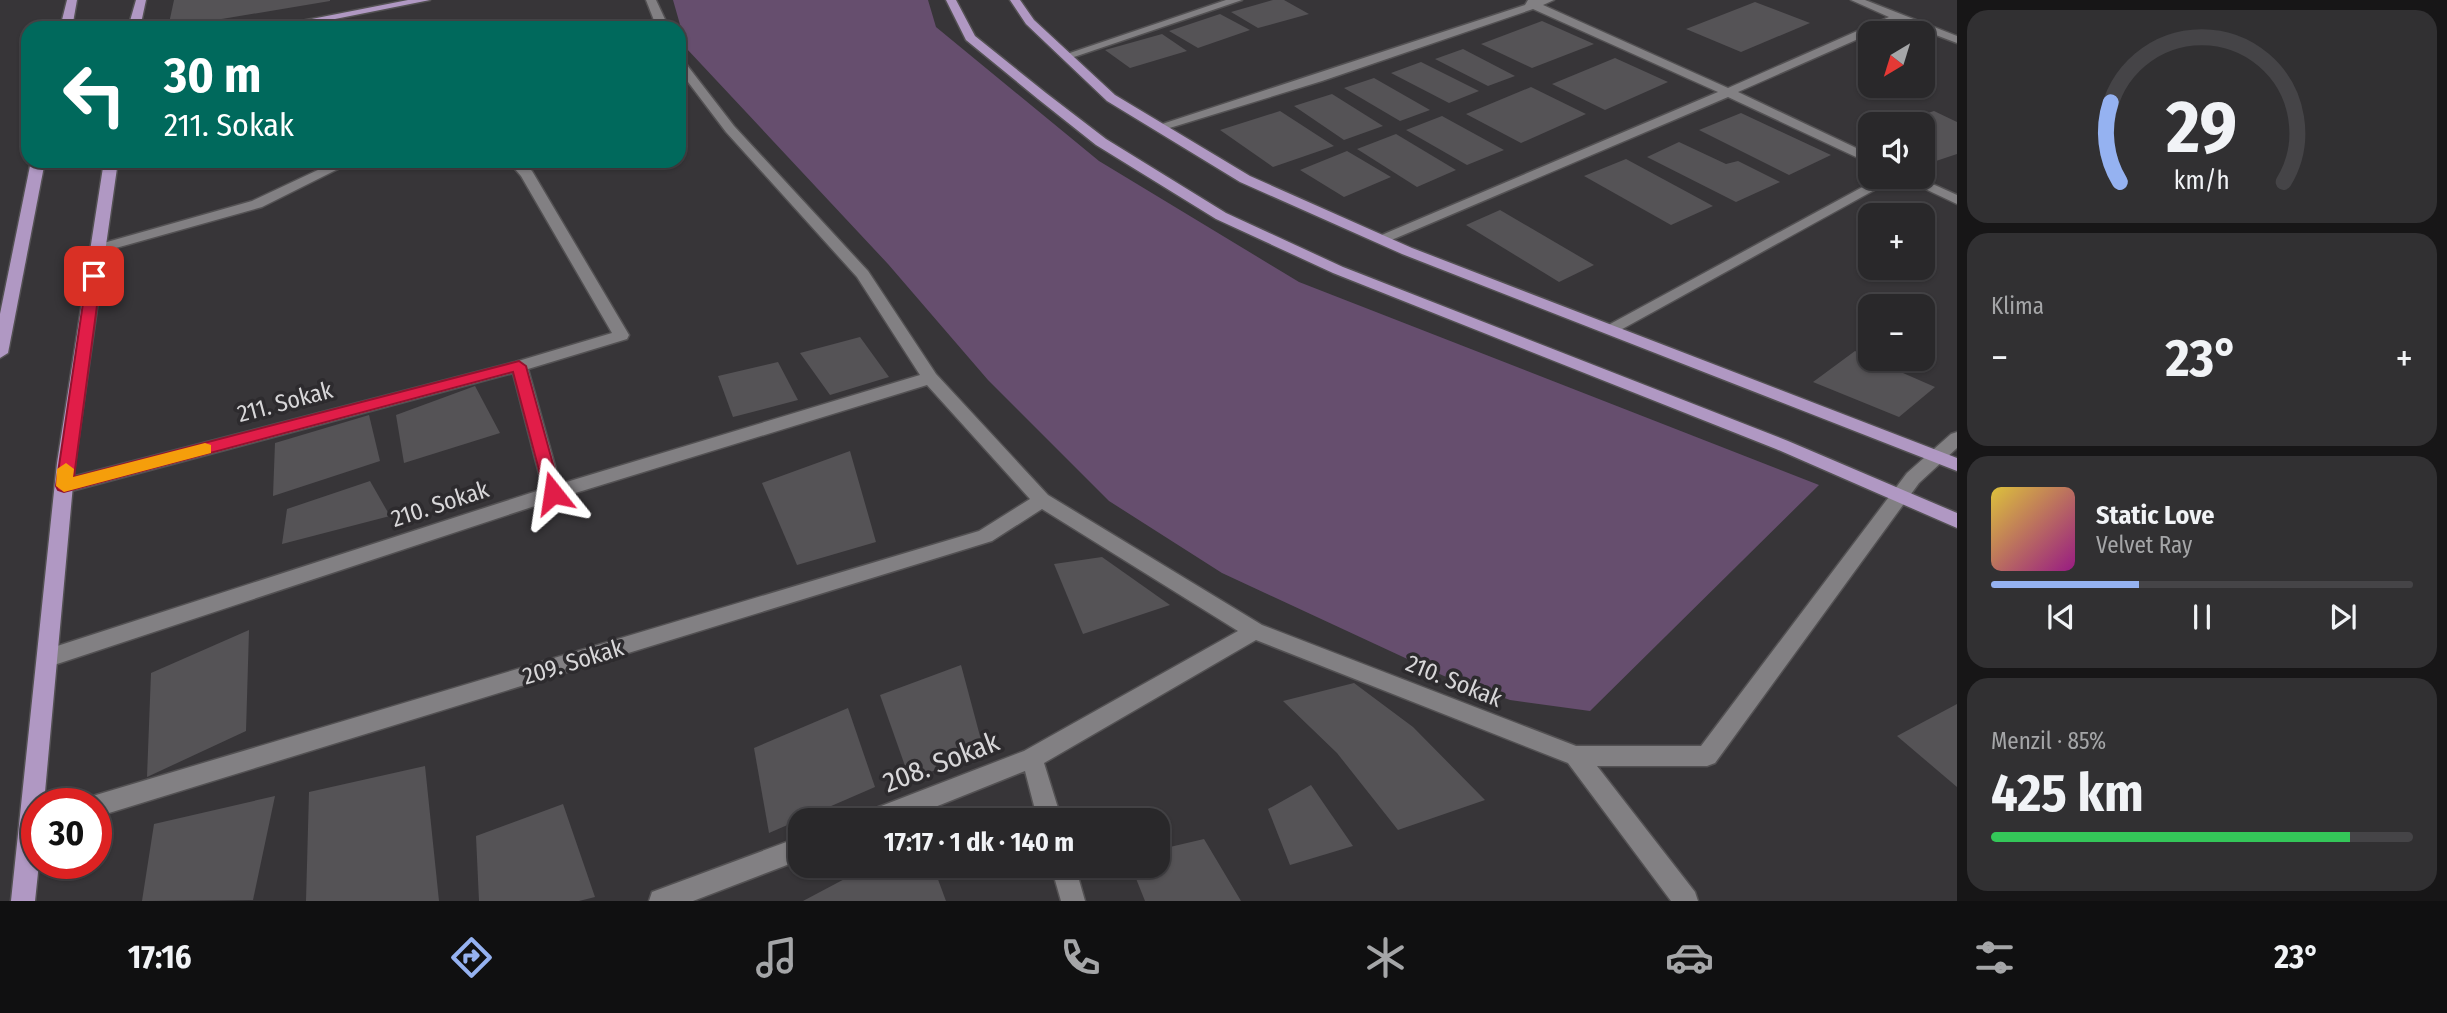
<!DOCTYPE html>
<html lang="tr">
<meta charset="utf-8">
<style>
body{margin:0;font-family:"Fira Sans Condensed",sans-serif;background:#313032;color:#f1f3f6;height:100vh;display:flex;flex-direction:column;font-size:26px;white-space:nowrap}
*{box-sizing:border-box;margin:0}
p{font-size:23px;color:#a5a6a8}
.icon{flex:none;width:38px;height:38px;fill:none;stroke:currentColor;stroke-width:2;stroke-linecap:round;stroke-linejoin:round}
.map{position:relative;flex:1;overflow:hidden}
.side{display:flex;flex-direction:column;gap:10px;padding:10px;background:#171617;width:490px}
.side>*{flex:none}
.banner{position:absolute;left:21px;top:21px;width:665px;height:147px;border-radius:21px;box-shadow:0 2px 5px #0004,0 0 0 2px #454447;background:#00695c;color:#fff;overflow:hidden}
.needle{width:46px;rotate:218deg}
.tools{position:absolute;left:1858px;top:21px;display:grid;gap:14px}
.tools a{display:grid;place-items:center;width:77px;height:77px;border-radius:14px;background:#29282a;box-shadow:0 2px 5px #0004,0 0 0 2px #454447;font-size:35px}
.speed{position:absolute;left:21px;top:788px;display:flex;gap:14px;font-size:35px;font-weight:700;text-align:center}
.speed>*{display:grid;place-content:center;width:91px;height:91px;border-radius:50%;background:#29282a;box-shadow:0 2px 5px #0004,0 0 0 2px #454447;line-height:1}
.speed .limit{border:10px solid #d22;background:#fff;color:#111}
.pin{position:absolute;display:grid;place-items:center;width:60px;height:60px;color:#fff;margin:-30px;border-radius:14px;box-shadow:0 4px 10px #0006}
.me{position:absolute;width:77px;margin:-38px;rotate:345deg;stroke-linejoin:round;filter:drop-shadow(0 0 5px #0008)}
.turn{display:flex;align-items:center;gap:24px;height:147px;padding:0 28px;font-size:32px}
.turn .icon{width:91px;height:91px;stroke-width:2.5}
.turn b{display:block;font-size:49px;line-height:60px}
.big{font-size:52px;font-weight:700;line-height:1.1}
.side .widget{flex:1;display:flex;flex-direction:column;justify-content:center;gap:10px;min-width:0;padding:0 24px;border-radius:21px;background:#313032}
.side .dial{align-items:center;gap:0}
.dial svg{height:182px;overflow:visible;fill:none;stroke:#454447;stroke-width:7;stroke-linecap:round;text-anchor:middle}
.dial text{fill:#f1f3f6;stroke:none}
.song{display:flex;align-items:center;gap:21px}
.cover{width:84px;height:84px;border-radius:10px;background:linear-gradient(135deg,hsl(50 70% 55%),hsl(310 70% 35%))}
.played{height:7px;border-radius:4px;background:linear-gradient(90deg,#95b2f1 35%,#454447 35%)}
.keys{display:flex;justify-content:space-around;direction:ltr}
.heat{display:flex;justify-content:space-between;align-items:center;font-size:38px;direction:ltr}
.charge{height:10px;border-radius:5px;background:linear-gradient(90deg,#34c759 85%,#454447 0)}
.trip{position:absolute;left:788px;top:808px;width:382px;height:70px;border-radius:21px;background:#29282a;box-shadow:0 2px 5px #0004,0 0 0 2px #454447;font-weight:700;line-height:70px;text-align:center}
.menu{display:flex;height:112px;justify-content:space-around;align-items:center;background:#101011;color:#a5a6a8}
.menu .icon{width:49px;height:49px}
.menu .on{color:#95b2f1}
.menu b{font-size:32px;color:#f1f3f6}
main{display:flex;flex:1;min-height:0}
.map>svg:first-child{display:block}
</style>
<main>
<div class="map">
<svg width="1957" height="901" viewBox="0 0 1957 901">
<rect width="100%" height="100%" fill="#373538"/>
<polygon fill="#664e6e" points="673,0 928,0 936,27 1099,161 1299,282 1819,485 1590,711 1510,700 1444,676 1222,573 1109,501 988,380 888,264 687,49"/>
<g fill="#555356">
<polygon points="174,0 330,0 330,1 168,28"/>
<polygon points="1273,0 1284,0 1309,14 1258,28 1231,12"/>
<polygon points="1755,2 1810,23 1741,52 1686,29"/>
<polygon points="1220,14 1250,30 1198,48 1169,31"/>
<polygon points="1542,21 1594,44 1532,68 1481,44"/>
<polygon points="1162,34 1187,51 1130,68 1105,50"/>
<polygon points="1463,49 1515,76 1488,86 1435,59"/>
<polygon points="1615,58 1668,82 1605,110 1552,84"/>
<polygon points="1421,62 1479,91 1449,103 1391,73"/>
<polygon points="1374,78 1430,110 1400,121 1344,88"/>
<polygon points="1531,87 1586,114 1521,143 1466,114"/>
<polygon points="1332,94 1383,126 1344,140 1294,106"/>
<polygon points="1280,111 1334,146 1273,167 1220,130"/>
<polygon points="1934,111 1957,122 1957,154 1930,163 1923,160 1923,124 1894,124"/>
<polygon points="1741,113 1831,155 1789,175 1699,130"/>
<polygon points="1442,116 1504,150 1467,165 1406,130"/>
<polygon points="1396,134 1456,170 1417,187 1357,149"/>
<polygon points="1679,142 1726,164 1738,161 1780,182 1736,202 1647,157"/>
<polygon points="1347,151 1391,177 1344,197 1300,170"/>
<polygon points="1626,159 1713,206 1671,225 1584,176"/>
<polygon points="1500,210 1594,265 1559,282 1466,225"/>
<polygon points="860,337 889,377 830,395 800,353"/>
<polygon points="1855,351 1871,359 1935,387 1899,417 1813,382"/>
<polygon points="778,362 798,400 733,417 718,376"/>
<polygon points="475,386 500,433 404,463 396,415"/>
<polygon points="369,415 380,461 273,496 275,443"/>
<polygon points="850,451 876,542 797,565 762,483"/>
<polygon points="370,481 390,516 282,544 287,509"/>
<polygon points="1102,557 1170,605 1083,634 1054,564"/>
<polygon points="249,630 246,731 147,777 151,673"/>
<polygon points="961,665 984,751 910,780 880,695"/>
<polygon points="1354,683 1413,727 1485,800 1398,830 1337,753 1283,701"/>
<polygon points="1957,704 1957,787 1897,736"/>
<polygon points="848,708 875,787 769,833 754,748"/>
<polygon points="425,766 439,901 306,901 309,792"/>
<polygon points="1311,785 1353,846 1290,865 1268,809"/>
<polygon points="275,796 253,900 142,901 154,824"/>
<polygon points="563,804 595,897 579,901 479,901 476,836"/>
<polygon points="1204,839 1241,901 1145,901 1131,866 1157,866 1157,850"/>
<polygon points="869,866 933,866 946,901 803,901"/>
</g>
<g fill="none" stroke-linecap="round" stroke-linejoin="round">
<g stroke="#535153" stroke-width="3">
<g id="minor">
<polygon points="646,0 656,0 669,28 657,28"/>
<polygon points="1226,0 1242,0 1071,58 1061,56"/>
<polygon points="1528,0 1554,0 1543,5 1728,88 1889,17 1851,0 1865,0 1957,36 1957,43 1899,21 1738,92 1871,155 1871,164 1728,97 1382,244 1375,240 1377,237 1718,92 1533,9 1322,81 1163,130 1153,127 1525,5"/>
<polygon points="679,59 683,60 734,126 868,271 936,374 1048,495 1262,625 1576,746 1701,746 1907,473 1951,434 1957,432 1957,448 1919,483 1715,763 1707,766 1597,766 1695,892 1698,901 1671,901 1568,763 1256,640 1044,763 1062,821 1038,821 1025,771 900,821 860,821 863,813 1024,751 1238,631 1042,509 992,541 96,817 96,803 86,803 88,798 96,795 979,531 1030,499 927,385 559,498 48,667 41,664 38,658 41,652 48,649 543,489 513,373 64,493 58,491 55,486 58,481 64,479 515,362 612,333 521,176 508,161 522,161 532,171 629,335 627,339 528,369 560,484 920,375 857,277 726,132 679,70"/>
<polygon points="337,161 354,161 262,207 98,253 91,249 93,246 252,201"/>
<polygon points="1881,177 1898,177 1615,333 1609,334 1601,329"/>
<polygon points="1900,177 1917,177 1957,195 1957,204"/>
<polygon points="800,837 800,860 693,901 649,901 652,892"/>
<polygon points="1051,866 1075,866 1085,901 1061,901"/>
</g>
</g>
<g stroke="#535153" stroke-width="3">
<g id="major">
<polygon points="67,0 77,0 72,28 60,28"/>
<polygon points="136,0 146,0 140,28 128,28"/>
<polygon points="408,0 430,0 290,28 266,28"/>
<polygon points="946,0 956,0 975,36 1046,93 1106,139 1226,213 1343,267 1788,441 1957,513 1957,528 1776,449 1333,273 1216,219 1096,145 1038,99 966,40"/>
<polygon points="1010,0 1020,0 1034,20 1115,95 1250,176 1412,248 1957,458 1957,471 1402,254 1240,182 1107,101 1026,24"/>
<polygon points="31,161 45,161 8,353 0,358 0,314"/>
<polygon points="104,161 118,161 75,463 44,803 37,803 39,863 35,901 11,901 57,463"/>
</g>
</g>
<use href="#minor" fill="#828083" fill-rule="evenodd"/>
<use href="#major" fill="#b098c3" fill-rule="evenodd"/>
</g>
<polygon fill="#e11d48" stroke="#92132f" stroke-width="2" points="94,272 101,276 74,477 519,361 526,366 561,493 553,499 545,493 513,372 64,492 58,490 56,486 87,276"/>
<polygon fill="#f59e0b" points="205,443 211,445 211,453 64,492 56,486 57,469 66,463 74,469 73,477"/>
<g text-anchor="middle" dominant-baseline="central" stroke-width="7" stroke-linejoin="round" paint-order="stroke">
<g font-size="24" fill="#d8d7d9" stroke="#2d2b2e">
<text transform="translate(285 402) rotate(-15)">211. Sokak</text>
<text transform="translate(440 504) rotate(-18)">210. Sokak</text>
<text transform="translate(573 662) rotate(-17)">209. Sokak</text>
<text transform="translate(1454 681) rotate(22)">210. Sokak</text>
</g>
<g font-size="28" fill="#d8d7d9" stroke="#2d2b2e">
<text transform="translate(941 762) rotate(-21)">208. Sokak</text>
</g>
</g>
</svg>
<div class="tools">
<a><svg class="needle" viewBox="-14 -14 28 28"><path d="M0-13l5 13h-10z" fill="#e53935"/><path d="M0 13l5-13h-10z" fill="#a5a6a8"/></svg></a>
<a><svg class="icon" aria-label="sound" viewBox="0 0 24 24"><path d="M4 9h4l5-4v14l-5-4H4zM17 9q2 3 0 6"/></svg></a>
<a>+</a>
<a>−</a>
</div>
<div class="speed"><div class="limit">30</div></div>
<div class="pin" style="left:94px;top:276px;background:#d93025"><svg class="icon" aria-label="arrive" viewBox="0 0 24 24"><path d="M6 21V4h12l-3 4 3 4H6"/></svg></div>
<svg class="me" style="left:553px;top:493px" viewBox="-20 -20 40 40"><path d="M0-17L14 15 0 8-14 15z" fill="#e11d48" stroke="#fff" stroke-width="4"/></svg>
<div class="trip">17:17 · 1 dk · 140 m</div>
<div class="banner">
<div class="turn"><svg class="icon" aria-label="left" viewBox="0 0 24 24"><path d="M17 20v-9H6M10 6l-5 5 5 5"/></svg><div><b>30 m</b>211. Sokak</div></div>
</div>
</div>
<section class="side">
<div class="widget dial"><svg viewBox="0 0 100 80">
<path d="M14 69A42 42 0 1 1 86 69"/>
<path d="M14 69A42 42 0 0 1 10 34" stroke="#95b2f1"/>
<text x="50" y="56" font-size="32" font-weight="700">29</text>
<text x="50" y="72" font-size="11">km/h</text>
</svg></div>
<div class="widget"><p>Klima</p>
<div class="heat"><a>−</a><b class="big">23°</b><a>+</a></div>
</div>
<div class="widget">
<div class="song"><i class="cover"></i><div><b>Static Love</b><p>Velvet Ray</p></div></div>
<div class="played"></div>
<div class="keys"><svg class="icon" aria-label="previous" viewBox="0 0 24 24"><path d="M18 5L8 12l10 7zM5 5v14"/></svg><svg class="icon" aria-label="pause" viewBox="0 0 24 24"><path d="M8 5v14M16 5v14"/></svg><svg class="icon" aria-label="next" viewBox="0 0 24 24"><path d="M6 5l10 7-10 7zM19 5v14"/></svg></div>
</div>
<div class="widget"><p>Menzil · 85%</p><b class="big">425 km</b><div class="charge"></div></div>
</section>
</main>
<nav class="menu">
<b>17:16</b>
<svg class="icon on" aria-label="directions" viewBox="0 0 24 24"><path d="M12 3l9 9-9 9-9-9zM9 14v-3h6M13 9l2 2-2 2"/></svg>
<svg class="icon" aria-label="music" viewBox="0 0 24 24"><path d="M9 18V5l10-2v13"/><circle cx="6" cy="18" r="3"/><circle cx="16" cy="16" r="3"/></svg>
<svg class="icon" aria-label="phone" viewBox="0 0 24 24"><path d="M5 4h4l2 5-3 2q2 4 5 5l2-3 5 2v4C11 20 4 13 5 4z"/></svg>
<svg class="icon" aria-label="climate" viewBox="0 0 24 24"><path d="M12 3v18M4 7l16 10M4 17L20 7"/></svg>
<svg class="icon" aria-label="car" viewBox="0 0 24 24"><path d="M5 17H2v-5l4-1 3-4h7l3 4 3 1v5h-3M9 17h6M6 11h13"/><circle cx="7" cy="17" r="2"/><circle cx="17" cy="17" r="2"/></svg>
<svg class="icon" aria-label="filters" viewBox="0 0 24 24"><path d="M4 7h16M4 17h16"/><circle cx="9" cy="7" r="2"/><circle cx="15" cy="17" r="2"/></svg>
<b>23°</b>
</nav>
